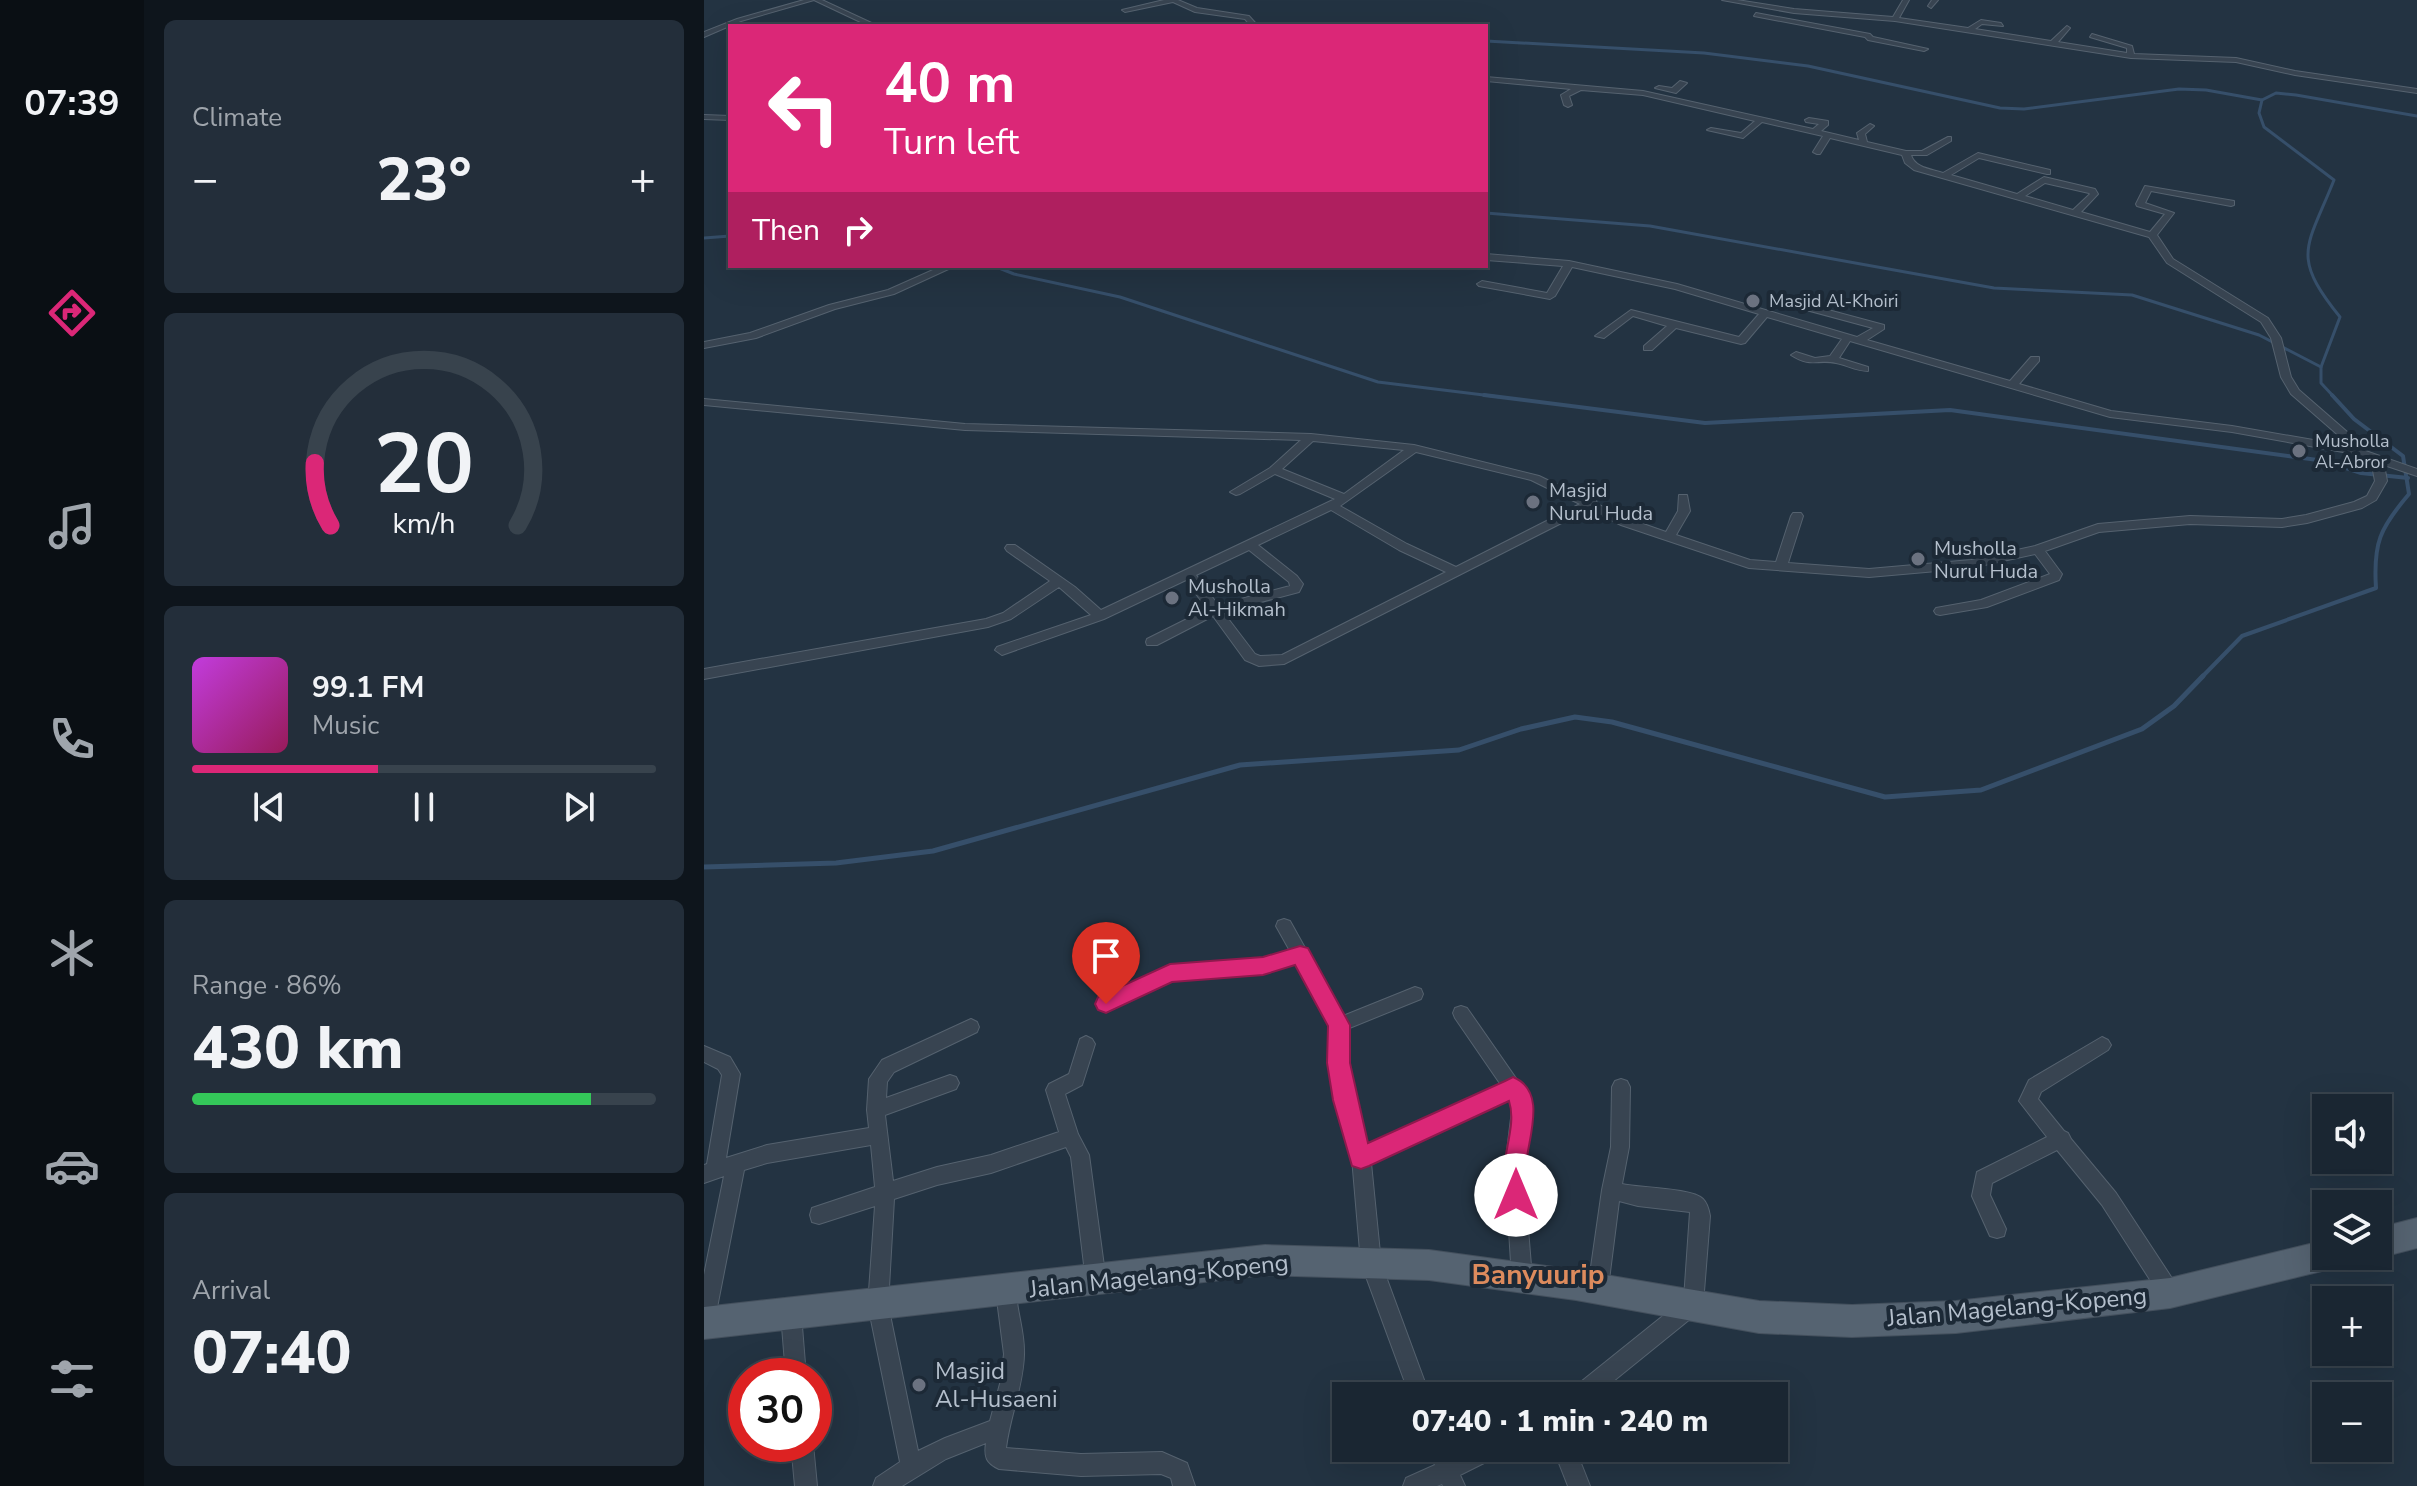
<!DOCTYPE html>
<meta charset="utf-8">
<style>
body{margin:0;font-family:"Nunito Sans",sans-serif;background:#232e3a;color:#f1f3f6;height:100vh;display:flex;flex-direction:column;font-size:30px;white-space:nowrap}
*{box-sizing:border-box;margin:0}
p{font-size:26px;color:#9fa5ac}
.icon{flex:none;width:44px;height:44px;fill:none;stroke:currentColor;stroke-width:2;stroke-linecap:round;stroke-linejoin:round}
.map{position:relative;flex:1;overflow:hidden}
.details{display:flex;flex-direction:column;gap:20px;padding:20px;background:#0e151c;width:560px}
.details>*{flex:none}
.banner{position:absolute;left:24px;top:24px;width:760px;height:244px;border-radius:0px;box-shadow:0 8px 32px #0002,0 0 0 2px #38434d;background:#db2777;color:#fff;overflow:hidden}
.controls{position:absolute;left:1608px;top:1094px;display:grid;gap:16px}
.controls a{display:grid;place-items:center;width:80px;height:80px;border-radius:0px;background:#1a2632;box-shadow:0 8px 32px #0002,0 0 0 2px #38434d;font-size:40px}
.speed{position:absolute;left:24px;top:1358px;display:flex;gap:16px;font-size:40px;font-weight:700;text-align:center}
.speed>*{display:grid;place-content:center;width:104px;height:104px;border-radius:50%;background:#1a2632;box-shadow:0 8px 32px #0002,0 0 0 2px #38434d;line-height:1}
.speed .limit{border:12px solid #d22;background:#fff;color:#111}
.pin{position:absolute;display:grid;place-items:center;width:68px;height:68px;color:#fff;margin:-82px -34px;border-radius:50% 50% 50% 0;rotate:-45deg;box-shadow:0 0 8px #0007}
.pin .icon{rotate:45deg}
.me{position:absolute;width:88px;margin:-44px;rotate:0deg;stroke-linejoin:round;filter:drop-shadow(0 0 6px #0008)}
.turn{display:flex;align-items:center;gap:28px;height:168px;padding:0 24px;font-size:36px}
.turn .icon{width:104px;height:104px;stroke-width:2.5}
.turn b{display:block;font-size:56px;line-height:68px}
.then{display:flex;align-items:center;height:76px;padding:0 24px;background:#0003;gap:16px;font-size:30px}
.big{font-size:60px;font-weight:800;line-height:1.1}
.details .tile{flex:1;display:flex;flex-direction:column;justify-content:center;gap:12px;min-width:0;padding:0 28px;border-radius:12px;background:#232e3a}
.details .dial{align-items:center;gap:0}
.dial svg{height:208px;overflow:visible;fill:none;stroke:#38434d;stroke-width:7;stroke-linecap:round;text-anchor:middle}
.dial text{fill:#f1f3f6;stroke:none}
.song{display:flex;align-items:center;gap:24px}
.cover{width:96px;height:96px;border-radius:12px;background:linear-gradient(135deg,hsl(290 70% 55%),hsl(330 70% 35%))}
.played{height:8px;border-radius:4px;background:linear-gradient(90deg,#db2777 40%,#38434d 40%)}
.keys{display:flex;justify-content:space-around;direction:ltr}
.heat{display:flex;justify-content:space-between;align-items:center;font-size:44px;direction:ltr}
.charge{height:12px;border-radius:6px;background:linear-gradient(90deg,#34c759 86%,#38434d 0)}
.trip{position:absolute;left:628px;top:1382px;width:456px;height:80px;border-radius:0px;background:#1a2632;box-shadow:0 8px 32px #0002,0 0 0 2px #38434d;font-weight:800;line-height:80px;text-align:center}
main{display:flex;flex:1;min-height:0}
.tabs{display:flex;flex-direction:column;width:144px;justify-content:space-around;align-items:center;background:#0a0f14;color:#9fa5ac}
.tabs .icon{width:56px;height:56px}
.tabs .on{color:#db2777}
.tabs b{font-size:36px;color:#f1f3f6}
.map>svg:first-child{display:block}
</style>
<main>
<nav class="tabs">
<b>07:39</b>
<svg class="icon on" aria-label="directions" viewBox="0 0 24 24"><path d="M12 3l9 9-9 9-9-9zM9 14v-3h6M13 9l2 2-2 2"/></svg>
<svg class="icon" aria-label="music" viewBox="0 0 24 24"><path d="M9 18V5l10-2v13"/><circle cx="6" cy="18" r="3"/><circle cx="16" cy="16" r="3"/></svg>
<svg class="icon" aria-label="phone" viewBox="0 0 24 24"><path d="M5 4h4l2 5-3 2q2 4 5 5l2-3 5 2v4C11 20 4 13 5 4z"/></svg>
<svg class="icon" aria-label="climate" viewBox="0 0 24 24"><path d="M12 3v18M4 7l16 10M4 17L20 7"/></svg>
<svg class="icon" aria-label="car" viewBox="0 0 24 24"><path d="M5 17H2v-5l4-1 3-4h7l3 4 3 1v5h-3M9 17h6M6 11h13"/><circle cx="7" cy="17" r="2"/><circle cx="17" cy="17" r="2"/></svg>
<svg class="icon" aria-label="filters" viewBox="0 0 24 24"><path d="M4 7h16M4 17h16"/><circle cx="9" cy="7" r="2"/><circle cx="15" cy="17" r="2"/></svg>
</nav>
<section class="details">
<div class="tile"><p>Climate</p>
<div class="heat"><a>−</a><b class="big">23°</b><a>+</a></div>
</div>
<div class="tile dial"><svg viewBox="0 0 100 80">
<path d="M14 69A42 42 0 1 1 86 69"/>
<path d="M14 69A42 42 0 0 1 8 45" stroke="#db2777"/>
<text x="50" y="56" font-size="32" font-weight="700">20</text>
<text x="50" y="72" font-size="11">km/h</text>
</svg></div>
<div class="tile">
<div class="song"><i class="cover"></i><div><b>99.1 FM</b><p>Music</p></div></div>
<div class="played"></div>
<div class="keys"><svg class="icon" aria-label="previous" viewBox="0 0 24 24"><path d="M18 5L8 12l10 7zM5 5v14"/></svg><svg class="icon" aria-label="pause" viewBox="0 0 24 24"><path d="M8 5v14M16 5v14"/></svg><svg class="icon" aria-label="next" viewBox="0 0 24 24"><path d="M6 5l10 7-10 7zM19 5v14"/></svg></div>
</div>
<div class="tile"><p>Range · 86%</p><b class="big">430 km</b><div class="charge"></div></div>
<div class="tile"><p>Arrival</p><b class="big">07:40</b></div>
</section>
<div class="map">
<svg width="1713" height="1486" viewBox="0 0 1713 1486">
<rect width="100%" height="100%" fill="#233342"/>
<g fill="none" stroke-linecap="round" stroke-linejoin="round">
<g stroke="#364f6a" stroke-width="3">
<polyline points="782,41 1000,53 1104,66 1296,108 1320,109 1475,89 1502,90 1558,100 1572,93 1592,95 1713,116"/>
<path d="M1558,100L1555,113L1560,127L1630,180C1603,248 1586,255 1636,317L1617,367V383L1630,397"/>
<polyline points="782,213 946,226 1290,288 1428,295 1555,335 1617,367"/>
<polyline points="0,238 26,236"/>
<polyline points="290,266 310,274 416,297 674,382 796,397"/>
</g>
<g stroke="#364f6a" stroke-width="4">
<polyline points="780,395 1001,423 1246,410 1621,461 1657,473 1704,478"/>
<path d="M1497,678L1538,636L1672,588C1669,543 1676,528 1705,494L1699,456L1650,419L1628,395"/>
</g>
<polyline stroke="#364f6a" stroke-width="5" points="0,867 132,863 229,851 536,765 755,750 817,729 871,717 908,722 1181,797 1277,790 1438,729 1470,706 1499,676"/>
<g stroke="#55626f" stroke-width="2">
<g id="minor">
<polygon points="100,0 118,0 174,26 165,26 110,0 37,21 0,37 0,32 33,19"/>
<polygon points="460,0 474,0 493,8 545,16 554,26 547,26 541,19 491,12 469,2 421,12 418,10"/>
<polygon points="1018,0 1033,0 1090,9 1189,17 1199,0 1205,0 1195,18 1264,28 1277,20 1297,23 1299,26 1278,24 1271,29 1347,41 1363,26 1366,28 1354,42 1423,53 1423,48 1386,37 1388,34 1428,46 1430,54 1532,58 1591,71 1713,89 1713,93 1591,75 1532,62 1427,58 1191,21 1090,13"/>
<polygon points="1228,0 1234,0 1227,8 1224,6"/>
<polygon points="1052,13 1166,34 1169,37 1224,49 1220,51 1164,40 1161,37 1050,16"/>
<path d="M782,77L939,91L1109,129L1115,124L1102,122L1101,120L1105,118L1124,121V125L1117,131L1155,140L1153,133L1166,124L1170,126L1161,134L1163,142L1202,151H1218L1244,137H1247V141L1223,155H1207C1211,168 1227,169 1239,173L1274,153L1346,170V174H1343L1275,158L1247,175L1313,194L1340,177L1391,189L1394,194L1377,212L1446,232L1461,214L1433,206L1432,204L1441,186L1530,201V205L1527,206L1447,191L1441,203L1470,213L1453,235L1469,259L1564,318L1577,338L1587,377L1595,390L1649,437L1656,449L1713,469V476L1680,465L1683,481L1672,500L1658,508L1603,523L1578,527L1486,524L1395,532L1341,551L1358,574L1355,580L1283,607L1236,615L1232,614L1230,611L1232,608L1277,600L1346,574L1331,554L1267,568L1165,577L1045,568L917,525L885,509L580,664L555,666L541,660L509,616L453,645H443L442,642L443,639L503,609L482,580L400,619L298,655L291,650L293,647L387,615L355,587L307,619L284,627L0,679V669L282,619L299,613L346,581L303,551L301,548L303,545H311L371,587L397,610L631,499L571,474L536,494L532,495L526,492L566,468L597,440L261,430L0,405V399L261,424L607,434L710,445L835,476L885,500H892L893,504L925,519L962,532L974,511L975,495H983L986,511L972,535L1046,560L1072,562L1087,516L1089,513H1097L1099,516L1084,563L1165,569L1267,560L1331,546L1394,524L1486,516L1578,519L1602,515L1650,502L1663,496L1671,481L1667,460L1650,454L1528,432L1406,417L1146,341L1135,358L1164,367V371C1152,371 1143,365 1132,363C1113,359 1107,368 1087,355L1092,352L1111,358L1126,356L1138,339L1063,317L1041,343L1037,344L972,328L948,350H940V346L963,326L929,316L900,338L891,336L927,310L1035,337L1055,314L971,289L868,267L851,296L846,299L775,286L773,284L778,281L843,293L859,266L782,260V254L865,261L973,284L1153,337L1169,328L1069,301L1067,299L1072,296L1180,325V329L1163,340L1306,381L1327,357H1335V361L1315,384L1407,411L1528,426L1644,446L1641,441L1587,394L1577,377L1567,338L1557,322L1463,263L1445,237L1210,170L1201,163L1198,155L1126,138L1116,154H1113L1109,152L1119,136L1058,122L1039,138L1003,130L1007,128L1037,133L1051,121L939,95L877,90L865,96L868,105L864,107L860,105L857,95L867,89L782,81ZM1341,183L1385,193L1386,194L1369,210L1321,196ZM609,441L700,450L640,494L578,469ZM712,452L827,480L876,504L752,567L703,544L636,506ZM627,510L695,550L742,572L578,655L556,656L551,654L519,612L595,592L599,584L593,576L554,545ZM545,550L585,582L586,586L514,605L492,575Z"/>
<polygon points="976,81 983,83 972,93 951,88 955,86 968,88"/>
<polygon points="0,115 26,116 26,120 0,119"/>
<polygon points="238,266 251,266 190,294 131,309 52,338 0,348 0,342 46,333 125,305 184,290"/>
<path d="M580,919L586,921L639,1016L711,987L717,989L719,994L717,999L643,1029C642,1075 650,1103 663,1146L797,1085L751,1018L749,1013L751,1008L757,1006L763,1008L827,1100L819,1167L828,1278L825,1285L818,1288L811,1285L808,1278L801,1167L809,1102L806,1098L667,1163L677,1263L726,1396H706L657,1263L648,1158L631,1100L625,1063L627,1026L592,963L559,973L468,980L402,1011L396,1009L394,1004L396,999L466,966L559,959L586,951L572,926L574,921Z"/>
<path d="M267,1019L273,1022L275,1027L273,1032L190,1072L183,1082L182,1098L246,1075L252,1077L255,1083L252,1089L181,1115L189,1181L233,1167L287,1155L355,1132L342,1090L345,1084L365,1074L376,1039L382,1036L388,1039L391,1044L378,1085L361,1094L374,1134L385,1155L402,1281L399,1288L392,1291L385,1288L382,1281L367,1157L362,1147L287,1173L233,1185L190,1199L184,1305L214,1451L241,1438L286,1421L297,1380L300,1354L292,1292L295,1285L302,1282L309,1285L312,1292C313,1313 321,1333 320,1355C319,1387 306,1416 302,1448L377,1454L458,1452L483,1463L491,1486H469L467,1478L457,1474L377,1476L295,1469C282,1463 280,1457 282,1443L242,1459L198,1486H169L172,1478L196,1462L164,1305L171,1206L115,1224L108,1222L106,1215L108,1208L171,1187L167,1145L63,1163L40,1170L10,1323L7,1330L0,1333V1275L20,1176L0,1183V1165L3,1164L18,1075L14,1069L0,1062V1046L26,1057L36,1074L22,1158L63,1145L165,1128L163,1110L165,1079L178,1060Z"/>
<polygon points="1398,1037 1404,1040 1407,1045 1404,1050 1337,1092 1334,1099 1360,1131 1364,1133 1367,1139 1412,1193 1473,1286 1476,1293 1473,1300 1466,1303 1459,1300 1398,1205 1353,1150 1288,1183 1286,1195 1302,1229 1300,1236 1293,1238 1286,1236 1268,1196 1273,1172 1343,1137 1315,1101 1325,1080"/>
<path d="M917,1079L923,1081L926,1087L925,1147L918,1184C936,1188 988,1188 999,1199C1003,1203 1005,1210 1006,1216L999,1304L996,1311L891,1396H865L868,1389L980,1299L986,1212L934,1206L915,1201L904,1288L901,1295L894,1298L887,1295L884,1288L898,1190L907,1147L908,1087L911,1081Z"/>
<polygon points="87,1304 94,1307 97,1314 102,1376 82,1376 77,1314 80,1307"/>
<polygon points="87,1444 109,1444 113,1486 91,1486"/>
<polygon points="724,1448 746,1448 749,1456 766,1448 800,1448 796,1455 756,1475 761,1486 739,1486 738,1484 733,1486 699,1486 702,1478 731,1465"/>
<polygon points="849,1448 871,1448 886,1486 864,1486"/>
</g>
</g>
<g stroke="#44505d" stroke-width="2">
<g id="primary">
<polygon points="1713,1218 1713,1248 1674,1258 1669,1256 1674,1256 1674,1228"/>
<polygon points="1622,1240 1622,1256 1637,1256 1633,1266 1622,1270 1466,1308 1252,1333 1148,1337 1055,1333 872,1300 725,1280 561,1275 0,1339 0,1307 561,1245 725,1250 872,1270 1055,1301 1148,1305 1252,1301 1466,1278"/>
</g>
</g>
<use href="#minor" fill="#384451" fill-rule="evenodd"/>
<use href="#primary" fill="#556371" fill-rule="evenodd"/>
</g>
<path fill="#db2777" stroke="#8e194d" stroke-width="2" d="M596,946L604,948L646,1025V1063L664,1143L801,1081L809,1077C844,1091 824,1138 822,1165C821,1179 826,1191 821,1203L812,1207L804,1203C789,1169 815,1131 805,1101L665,1166L657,1169L648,1166L629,1100L623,1063L624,1026L591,965L559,975L468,982L402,1013L394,1010L391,1004L394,997L466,964L559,957Z"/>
<g fill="#6b7280" stroke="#1c2936" stroke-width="3">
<circle cx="1049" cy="301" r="8"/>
<circle cx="1595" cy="451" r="8"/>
<circle cx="829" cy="502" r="8"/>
<circle cx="1214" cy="559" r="8"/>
<circle cx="468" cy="598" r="8"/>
<circle cx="215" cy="1385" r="8"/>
</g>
<g text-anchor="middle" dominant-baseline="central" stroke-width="8" stroke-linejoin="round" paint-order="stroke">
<g font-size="18" fill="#b4bfcc" stroke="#1c2936" text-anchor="start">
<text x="1065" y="301">Masjid Al-Khoiri</text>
<text x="1611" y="441">Musholla<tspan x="1611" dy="21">Al-Abror</tspan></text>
</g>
<g font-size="20" fill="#b4bfcc" stroke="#1c2936" text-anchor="start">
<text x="845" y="490">Masjid<tspan x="845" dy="23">Nurul Huda</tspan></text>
<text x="1230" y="548">Musholla<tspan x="1230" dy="23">Nurul Huda</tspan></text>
<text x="484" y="586">Musholla<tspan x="484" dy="23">Al-Hikmah</tspan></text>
</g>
<g font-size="24" fill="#b4bfcc" stroke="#1c2936">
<text transform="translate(455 1276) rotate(-6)">Jalan Magelang-Kopeng</text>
<text transform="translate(1313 1307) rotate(-5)">Jalan Magelang-Kopeng</text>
</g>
<g font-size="24" fill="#b4bfcc" stroke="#1c2936" text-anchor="start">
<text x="231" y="1371">Masjid<tspan x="231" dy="28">Al-Husaeni</tspan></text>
</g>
<g font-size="28" font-weight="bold" fill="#dd8b5d" stroke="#1c2936">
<text x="834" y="1275">Banyuurip</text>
</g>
</g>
</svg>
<div class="controls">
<a><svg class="icon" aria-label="sound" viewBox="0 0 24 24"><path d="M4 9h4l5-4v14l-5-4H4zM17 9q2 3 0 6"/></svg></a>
<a><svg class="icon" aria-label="layers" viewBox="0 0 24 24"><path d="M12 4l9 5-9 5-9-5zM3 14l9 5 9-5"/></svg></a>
<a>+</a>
<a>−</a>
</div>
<div class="speed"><div class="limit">30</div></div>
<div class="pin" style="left:402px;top:1004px;background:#d93025"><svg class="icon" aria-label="arrive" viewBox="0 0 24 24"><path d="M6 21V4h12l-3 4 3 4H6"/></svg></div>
<svg class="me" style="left:812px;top:1195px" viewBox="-20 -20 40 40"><circle r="19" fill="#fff"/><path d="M0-13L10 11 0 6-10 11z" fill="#db2777"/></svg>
<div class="trip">07:40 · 1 min · 240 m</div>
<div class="banner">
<div class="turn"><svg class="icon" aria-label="left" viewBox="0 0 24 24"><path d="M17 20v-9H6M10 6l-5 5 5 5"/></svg><div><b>40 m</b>Turn left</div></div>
<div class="then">Then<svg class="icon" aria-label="right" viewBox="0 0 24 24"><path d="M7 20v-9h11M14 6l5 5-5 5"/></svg></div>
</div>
</div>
</main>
